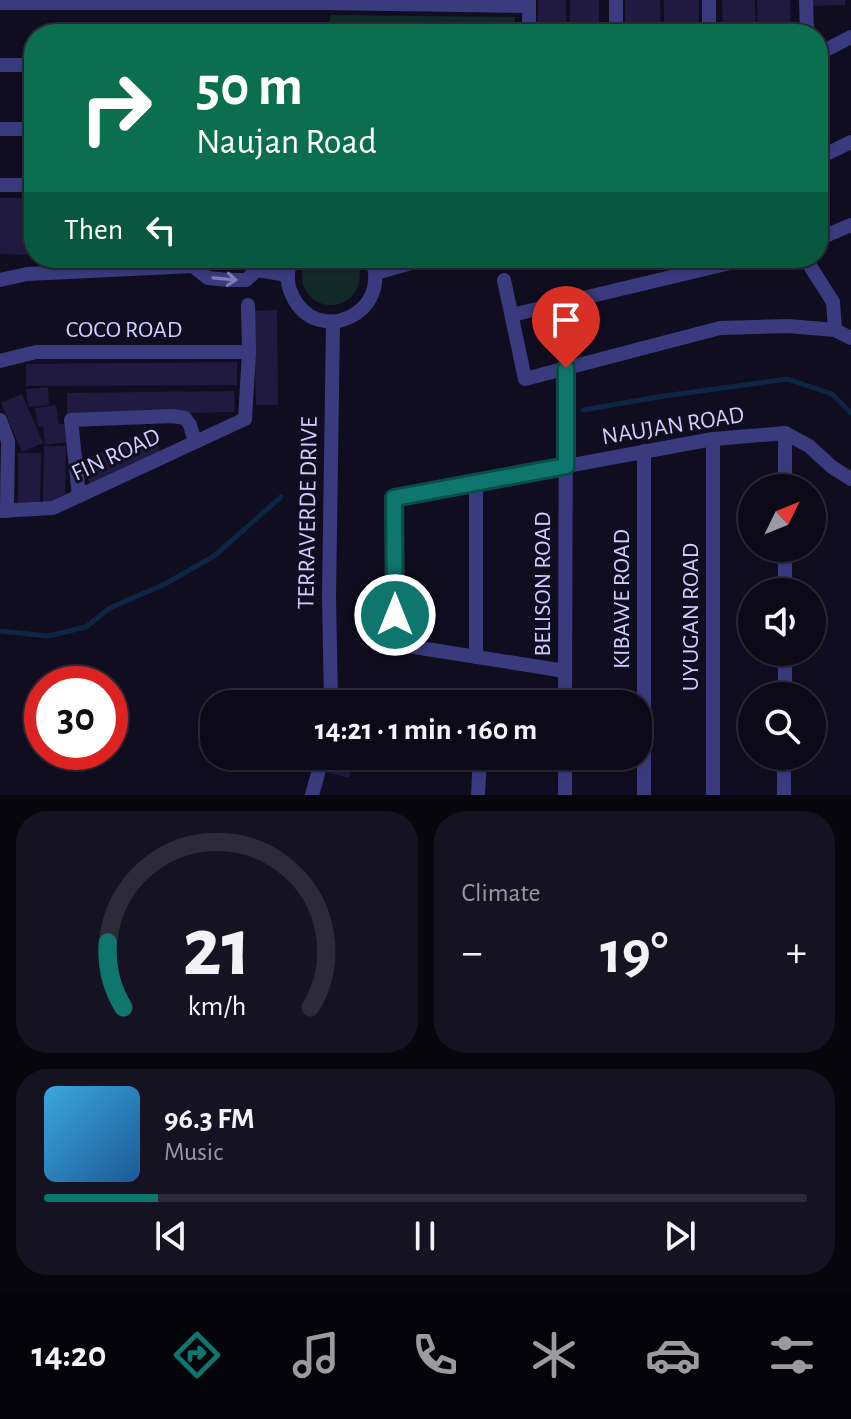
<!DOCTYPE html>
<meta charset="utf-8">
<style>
body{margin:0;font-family:"Alegreya Sans",sans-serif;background:#151321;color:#f1f3f6;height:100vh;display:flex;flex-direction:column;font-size:30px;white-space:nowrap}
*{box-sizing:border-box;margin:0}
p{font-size:26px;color:#9a9aa2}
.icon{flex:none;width:44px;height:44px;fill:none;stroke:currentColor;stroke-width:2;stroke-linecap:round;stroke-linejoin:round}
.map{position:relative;height:795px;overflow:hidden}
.panel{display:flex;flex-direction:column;gap:16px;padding:16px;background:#07060d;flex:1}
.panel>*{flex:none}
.top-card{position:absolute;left:24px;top:24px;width:804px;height:244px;border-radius:32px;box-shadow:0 2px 6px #0004,0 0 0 2px #2c2b37;background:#0b6e4f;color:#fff;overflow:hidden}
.needle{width:52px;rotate:47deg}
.buttons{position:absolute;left:738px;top:474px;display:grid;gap:16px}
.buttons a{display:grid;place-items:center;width:88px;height:88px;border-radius:50%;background:#0c0a18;box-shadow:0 2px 6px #0004,0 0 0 2px #2c2b37;font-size:40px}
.speed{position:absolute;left:24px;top:666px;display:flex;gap:16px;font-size:40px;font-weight:700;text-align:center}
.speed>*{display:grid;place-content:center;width:104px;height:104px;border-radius:50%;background:#0c0a18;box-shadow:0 2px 6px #0004,0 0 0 2px #2c2b37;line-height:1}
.speed .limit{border:12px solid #d22;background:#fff;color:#111}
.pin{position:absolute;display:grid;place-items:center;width:68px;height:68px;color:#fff;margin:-82px -34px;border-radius:50% 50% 50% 0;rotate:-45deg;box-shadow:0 0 8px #0007}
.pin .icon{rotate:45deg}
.me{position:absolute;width:88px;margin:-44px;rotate:0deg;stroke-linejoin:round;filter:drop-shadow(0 0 6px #0008)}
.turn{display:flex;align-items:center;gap:28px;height:168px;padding:0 40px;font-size:36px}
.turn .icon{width:104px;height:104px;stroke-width:2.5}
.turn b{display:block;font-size:56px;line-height:68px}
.then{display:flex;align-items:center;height:76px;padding:0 40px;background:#0003;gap:16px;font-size:30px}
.big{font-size:60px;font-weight:700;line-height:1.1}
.panel .widget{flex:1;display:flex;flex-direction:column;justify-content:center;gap:12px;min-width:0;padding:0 28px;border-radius:32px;background:#151321}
.panel .dial{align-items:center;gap:0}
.dial svg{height:208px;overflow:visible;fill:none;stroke:#2c2b37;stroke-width:7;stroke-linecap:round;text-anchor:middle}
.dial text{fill:#f1f3f6;stroke:none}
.song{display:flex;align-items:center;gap:24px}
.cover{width:96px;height:96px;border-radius:12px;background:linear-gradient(135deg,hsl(200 70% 55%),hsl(210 70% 35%))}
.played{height:8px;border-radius:4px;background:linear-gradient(90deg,#0f766e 15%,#2c2b37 15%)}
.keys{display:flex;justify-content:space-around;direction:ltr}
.heat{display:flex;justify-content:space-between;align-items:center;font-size:44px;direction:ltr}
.panel .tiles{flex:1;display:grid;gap:16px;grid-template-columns:1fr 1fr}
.widget:last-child{grid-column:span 2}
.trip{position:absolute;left:200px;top:690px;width:452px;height:80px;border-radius:32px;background:#0c0a18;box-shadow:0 2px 6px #0004,0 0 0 2px #2c2b37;font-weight:700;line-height:80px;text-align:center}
.tab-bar{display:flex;height:128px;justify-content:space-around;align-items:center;background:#05040a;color:#9a9aa2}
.tab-bar .icon{width:56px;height:56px}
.tab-bar .current{color:#0f766e}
.tab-bar b{font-size:36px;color:#f1f3f6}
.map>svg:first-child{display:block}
</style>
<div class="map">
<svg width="851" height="795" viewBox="0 0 851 795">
<rect width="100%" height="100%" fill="#100d20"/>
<g fill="#112a28">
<polygon points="330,15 515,17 515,34 330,34"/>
<path d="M306,258H355C367,277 356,305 331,305C306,305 295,278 306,258Z"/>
</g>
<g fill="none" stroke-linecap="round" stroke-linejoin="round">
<g stroke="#0d2644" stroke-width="5">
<polyline points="583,410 664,396 787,379 832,394 851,413"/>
<polyline points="0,631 48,636 86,627 110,608 165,584 214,556 281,497"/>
</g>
</g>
<g fill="#201a41">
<rect x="538" y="0" width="28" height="34"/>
<rect x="570" y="0" width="29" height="34"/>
<polygon points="625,0 660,0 661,34 625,34"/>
<rect x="664" y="0" width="35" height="34"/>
<polygon points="722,0 755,0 756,34 723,34"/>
<polygon points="757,0 790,0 791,34 758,34"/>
<polygon points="812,0 845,0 845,5 812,6"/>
<polygon points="335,24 348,24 348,34 336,34"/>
<polygon points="0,198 34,198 34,255 0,254"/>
<polygon points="277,310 278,405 256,405 254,311"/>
<polygon points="237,362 237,385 26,386 26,364"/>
<polygon points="48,387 49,405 28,407 26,389"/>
<polygon points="234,391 235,412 67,415 67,393"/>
<polygon points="22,394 43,443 22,452 1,403"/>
<polygon points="56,405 59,424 64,424 66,442 45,445 43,426 38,427 35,408"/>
<polygon points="150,429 161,453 91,486 80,462"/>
<polygon points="44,446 66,446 65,502 43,502"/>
<polygon points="18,453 41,453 40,506 18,505"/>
<polygon points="329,756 354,756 349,778 325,772"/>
</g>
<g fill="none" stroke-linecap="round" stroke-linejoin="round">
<g stroke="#3a3b7e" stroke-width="14">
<polyline points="709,0 709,34"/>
<polyline points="806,0 807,34"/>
<polyline points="0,3 324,3 529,6"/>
<polyline points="529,34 529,0"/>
<polyline points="616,34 616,0"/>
<polyline points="818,54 851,37"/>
<polyline points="0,65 34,65"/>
<polyline points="0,129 34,129"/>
<polyline points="818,158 851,142"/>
<polyline points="0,185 34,185"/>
<polyline points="818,239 851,225"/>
<polyline points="242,258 257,270 288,275"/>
<path d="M292,258C287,270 286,283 292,295C316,348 394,314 371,258"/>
<polyline points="805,258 833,302 835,330"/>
<polyline points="193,266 208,278 229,280 246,280 257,270"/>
<polyline points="376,273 429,258"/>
<polyline points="0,280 27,274 193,266 208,258"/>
<polyline points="504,280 525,379 720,328 788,326 835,330 851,338"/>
<polyline points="512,315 751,258"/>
<polyline points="0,361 36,352 249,352"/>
<polyline points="0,420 8,441 7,511"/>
<polyline points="476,482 476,657"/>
<polyline points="785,488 785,433"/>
<polyline points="79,496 71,420 173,416 185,418 190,425 195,442"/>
<polyline points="0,511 53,508 245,419 249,352 248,305"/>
<polyline points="785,592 785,548"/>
<polyline points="565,671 395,644 394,498 713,439 785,433 809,446 832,467 851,479"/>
<polyline points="785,696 785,652"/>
<polyline points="331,704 329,597 333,322"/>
<polyline points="565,704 566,368"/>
<polyline points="546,756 565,759"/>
<polyline points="312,795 323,756"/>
<polyline points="478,795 480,756"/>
<polyline points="565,795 565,756"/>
<polyline points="644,795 644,451"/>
<polyline points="713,795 713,439"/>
<polyline points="784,795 784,756"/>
</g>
</g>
<defs><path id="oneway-shaft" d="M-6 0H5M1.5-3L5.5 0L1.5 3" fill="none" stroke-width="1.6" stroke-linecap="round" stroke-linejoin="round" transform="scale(2)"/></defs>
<use stroke="#7e7db8" href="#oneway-shaft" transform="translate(225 279) rotate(5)"/>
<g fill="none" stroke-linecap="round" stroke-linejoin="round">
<g stroke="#0a4d48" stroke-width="20">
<polyline id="route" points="395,615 394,498 566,466 566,368"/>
</g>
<use href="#route" stroke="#0f766e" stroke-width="14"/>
</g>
<g text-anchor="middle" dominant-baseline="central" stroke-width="6" stroke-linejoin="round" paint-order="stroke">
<g font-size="24" fill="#d1cefe" stroke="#100d20">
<text x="124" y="330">COCO ROAD</text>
<text transform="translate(673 426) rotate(-9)">NAUJAN ROAD</text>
<text transform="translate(116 455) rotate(-25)">FIN ROAD</text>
<text transform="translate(308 513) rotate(-89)">TERRAVERDE DRIVE</text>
<text transform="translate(543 584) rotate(-90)">BELISON ROAD</text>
<text transform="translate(622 599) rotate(-90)">KIBAWE ROAD</text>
<text transform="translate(691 617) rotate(-90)">UYUGAN ROAD</text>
</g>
</g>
</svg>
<div class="buttons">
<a><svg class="needle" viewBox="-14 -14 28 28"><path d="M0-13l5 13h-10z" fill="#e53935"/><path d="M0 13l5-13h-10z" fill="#9a9aa2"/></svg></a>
<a><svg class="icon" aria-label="sound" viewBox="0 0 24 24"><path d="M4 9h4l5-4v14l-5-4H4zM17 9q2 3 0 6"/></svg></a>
<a><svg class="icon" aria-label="search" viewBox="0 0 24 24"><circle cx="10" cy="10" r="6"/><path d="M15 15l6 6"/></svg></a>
</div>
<div class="speed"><div class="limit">30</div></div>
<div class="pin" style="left:566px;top:368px;background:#d93025"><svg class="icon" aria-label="arrive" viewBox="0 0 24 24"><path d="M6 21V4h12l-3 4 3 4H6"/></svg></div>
<svg class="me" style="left:395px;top:615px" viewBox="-20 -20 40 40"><circle r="17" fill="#0f766e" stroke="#fff" stroke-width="3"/><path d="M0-11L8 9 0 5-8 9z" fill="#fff"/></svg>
<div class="trip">14:21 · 1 min · 160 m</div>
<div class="top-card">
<div class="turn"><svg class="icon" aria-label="right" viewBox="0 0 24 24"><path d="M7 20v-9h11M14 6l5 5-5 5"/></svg><div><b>50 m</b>Naujan Road</div></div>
<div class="then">Then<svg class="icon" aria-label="left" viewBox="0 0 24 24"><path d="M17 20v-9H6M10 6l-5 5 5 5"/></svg></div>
</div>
</div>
<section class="panel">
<div class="tiles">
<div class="widget dial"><svg viewBox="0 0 100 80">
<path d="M14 69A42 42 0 1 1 86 69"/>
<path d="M14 69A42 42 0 0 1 8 44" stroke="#0f766e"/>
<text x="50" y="56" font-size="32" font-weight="700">21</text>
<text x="50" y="72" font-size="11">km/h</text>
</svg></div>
<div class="widget"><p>Climate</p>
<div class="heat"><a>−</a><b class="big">19°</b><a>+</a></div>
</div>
<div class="widget">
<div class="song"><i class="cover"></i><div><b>96.3 FM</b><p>Music</p></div></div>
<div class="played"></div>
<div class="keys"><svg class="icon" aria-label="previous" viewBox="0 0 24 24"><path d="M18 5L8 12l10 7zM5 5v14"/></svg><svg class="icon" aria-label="pause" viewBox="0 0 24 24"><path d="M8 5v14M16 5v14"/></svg><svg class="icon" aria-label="next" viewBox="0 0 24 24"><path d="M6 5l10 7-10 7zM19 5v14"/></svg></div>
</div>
</div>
</section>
<nav class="tab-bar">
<b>14:20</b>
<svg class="icon current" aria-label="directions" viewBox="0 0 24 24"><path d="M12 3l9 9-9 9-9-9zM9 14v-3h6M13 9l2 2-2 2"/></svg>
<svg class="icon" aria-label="music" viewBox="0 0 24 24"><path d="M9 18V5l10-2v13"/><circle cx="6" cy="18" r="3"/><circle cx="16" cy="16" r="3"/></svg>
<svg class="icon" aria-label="phone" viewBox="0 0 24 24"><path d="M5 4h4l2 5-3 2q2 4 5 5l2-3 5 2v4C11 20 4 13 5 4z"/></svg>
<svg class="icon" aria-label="climate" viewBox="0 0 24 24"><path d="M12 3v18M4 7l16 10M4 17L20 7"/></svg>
<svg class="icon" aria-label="car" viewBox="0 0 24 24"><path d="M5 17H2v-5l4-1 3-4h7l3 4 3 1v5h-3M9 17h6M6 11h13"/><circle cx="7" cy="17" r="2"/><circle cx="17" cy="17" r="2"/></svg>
<svg class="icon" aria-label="filters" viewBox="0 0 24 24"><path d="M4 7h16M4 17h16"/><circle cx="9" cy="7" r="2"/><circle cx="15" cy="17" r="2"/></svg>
</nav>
